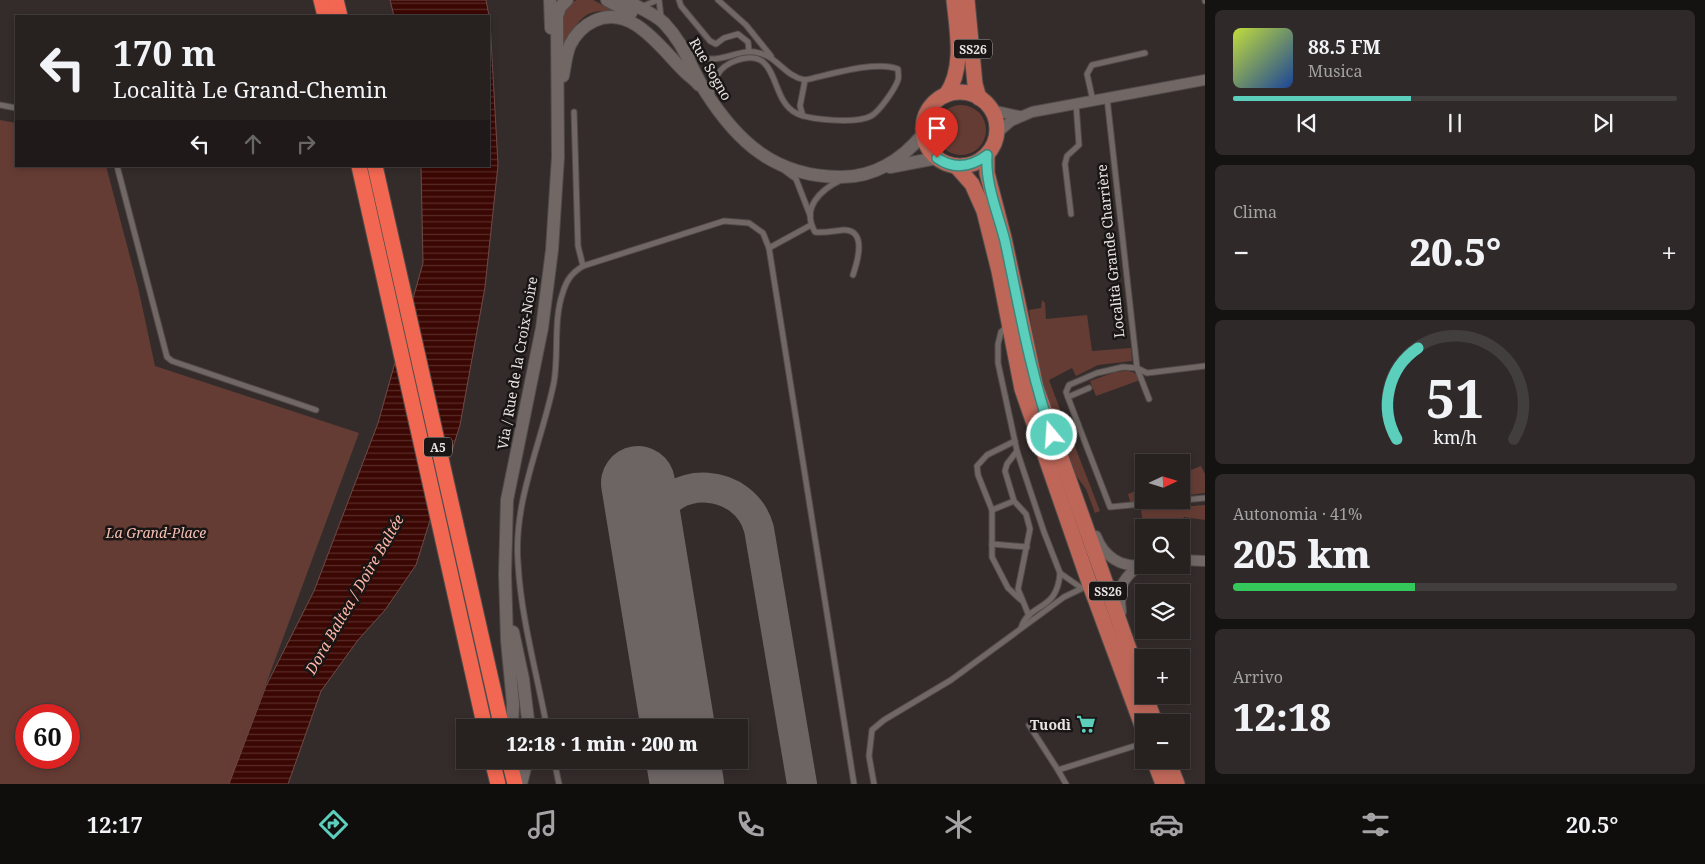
<!DOCTYPE html>
<html lang="it">
<meta charset="utf-8">
<style>
body{margin:0;font-family:"Noto Serif",serif;background:#2f2929;color:#f1f3f6;height:100vh;display:flex;flex-direction:column;font-size:19px;white-space:nowrap}
*{box-sizing:border-box;margin:0}
p{font-size:16px;color:#a4a3a5}
.icon{flex:none;width:28px;height:28px;fill:none;stroke:currentColor;stroke-width:2;stroke-linecap:round;stroke-linejoin:round}
.map{position:relative;flex:1;overflow:hidden}
.panel{display:flex;flex-direction:column;gap:10px;padding:10px;background:#151212;width:500px}
.panel>*{flex:none}
.hud{position:absolute;left:15px;top:15px;width:475px;height:152px;border-radius:0px;box-shadow:0 2px 8px #0003,0 0 0 1px #433e3e;background:#272120;color:#f1f3f6;overflow:hidden}
.needle{width:32px;rotate:86deg}
.tools{position:absolute;left:1135px;top:454px;display:grid;gap:10px}
.tools a{display:grid;place-items:center;width:55px;height:55px;border-radius:0px;background:#272120;box-shadow:0 2px 8px #0003,0 0 0 1px #433e3e;font-size:25px}
.speed{position:absolute;left:15px;top:704px;display:flex;gap:10px;font-size:25px;font-weight:700;text-align:center}
.speed>*{display:grid;place-content:center;width:65px;height:65px;border-radius:50%;background:#272120;box-shadow:0 2px 8px #0003,0 0 0 1px #433e3e;line-height:1}
.speed .limit{border:8px solid #d22;background:#fff;color:#111}
.pin{position:absolute;display:grid;place-items:center;width:42px;height:42px;color:#fff;margin:-51px -21px;border-radius:50% 50% 50% 0;rotate:-45deg;box-shadow:0 0 5px #0007}
.pin .icon{rotate:45deg}
.me{position:absolute;width:55px;margin:-28px;rotate:342deg;stroke-linejoin:round;filter:drop-shadow(0 0 4px #0008)}
.turn{display:flex;align-items:center;gap:18px;height:105px;padding:0 15px;font-size:22px}
.turn .icon{width:65px;height:65px;stroke-width:2.5}
.turn b{display:block;font-size:35px;line-height:42px}
.lanes{display:flex;align-items:center;height:48px;padding:0 15px;background:#0003;justify-content:center;gap:25px;direction:ltr}
.lanes .off{opacity:.35}
.big{font-size:38px;font-weight:800;line-height:1.1}
.panel .card{flex:1;display:flex;flex-direction:column;justify-content:center;gap:8px;min-width:0;padding:0 18px;border-radius:8px;background:#2f2929}
.panel .dial{align-items:center;gap:0}
.dial svg{height:130px;overflow:visible;fill:none;stroke:#433e3e;stroke-width:7;stroke-linecap:round;text-anchor:middle}
.dial text{fill:#f1f3f6;stroke:none}
.song{display:flex;align-items:center;gap:15px}
.cover{width:60px;height:60px;border-radius:8px;background:linear-gradient(135deg,hsl(70 70% 55%),hsl(220 70% 35%))}
.played{height:5px;border-radius:2px;background:linear-gradient(90deg,#5bcebc 40%,#433e3e 40%)}
.keys{display:flex;justify-content:space-around;direction:ltr}
.heat{display:flex;justify-content:space-between;align-items:center;font-size:28px;direction:ltr}
.charge{height:8px;border-radius:4px;background:linear-gradient(90deg,#34c759 41%,#433e3e 0)}
.trip{position:absolute;left:456px;top:719px;width:292px;height:50px;border-radius:0px;background:#272120;box-shadow:0 2px 8px #0003,0 0 0 1px #433e3e;font-weight:800;line-height:50px;text-align:center}
.tab-bar{display:flex;height:80px;justify-content:space-around;align-items:center;background:#100d0d;color:#a4a3a5}
.tab-bar .icon{width:35px;height:35px}
.tab-bar .selected{color:#5bcebc}
.tab-bar b{font-size:22px;color:#f1f3f6}
main{display:flex;flex:1;min-height:0}
.map>svg:first-child{display:block}
</style>
<main>
<div class="map">
<svg width="1205" height="784" viewBox="0 0 1205 784">
<defs>
<pattern id="water-rules" width="6" height="5" patternUnits="userSpaceOnUse" patternTransform="scale(1.25)"><rect width="6" height="5" fill="#3b0703"/><path d="M0 2.5h6" fill="none" stroke="#572b27"/></pattern>
</defs>
<rect width="100%" height="100%" fill="#342c2b"/>
<g fill="#653c34" fill-rule="evenodd">
<path d="M577,0H593L616,12C583,7 580,20 563,45C561,29 558,7 577,0Z"/>
<circle cx="961" cy="130" r="25"/>
<path d="M0,120L16,123V166H106L138,287L155,366L359,433L229,784H0ZM26,715H69V758H26Z"/>
<polygon points="1042,300 1045,303 1046,319 1087,315 1092,351 1131,348 1132,361 1098,365 1076,376 1072,368 1049,380 1064,420 1056,424 1039,374 1029,310 1041,308"/>
<path d="M1124,371C1132,371 1136,372 1140,380L1096,396L1090,381L1115,372Z"/>
<polygon points="1072,439 1100,511 1095,513 1086,489 1074,473 1063,442"/>
<polygon points="1201,466 1205,474 1205,493 1181,496 1181,474"/>
<polygon points="1144,488 1144,500 1131,504 1128,494"/>
<polygon points="1205,505 1205,520 1184,517 1180,523 1153,527 1152,521 1143,522 1141,510"/>
</g>
<polygon fill="url(#water-rules)" stroke="#6f4946" points="390,0 486,0 490,21 498,165 485,287 460,425 416,565 385,610 358,640 321,691 288,784 229,784 266,686 314,591 378,423 423,263 421,166 489,166 489,16 394,16"/>
<g fill="none" stroke-linecap="round" stroke-linejoin="round">
<path stroke="#6c6564" stroke-width="30" d="M650,557C649,545 648,534 652,523C671,472 745,478 759,529L802,784"/>
<g stroke="#6c6564" stroke-width="74">
<polyline points="638,483 678,728"/>
<polyline points="683,760 687,784"/>
</g>
<g stroke="#514b49" stroke-width="7">
<g id="service">
<polyline points="659,0 661,17"/>
<polyline points="679,0 681,6 710,41 716,44 724,38 738,34 748,42 749,51"/>
<polyline points="718,0 746,25 771,56"/>
<polyline points="1205,0 1205,1"/>
<polyline points="643,6 658,0"/>
<path d="M687,52C694,55 702,59 709,59C727,60 742,48 759,53C778,57 784,76 805,80"/>
<path d="M711,96C714,79 718,67 735,61C781,44 768,99 796,113C809,120 857,124 871,116C879,112 895,89 898,80C899,77 898,72 898,69C876,60 829,75 805,80L800,106L803,116"/>
<polyline points="1107,98 1137,368 1149,399"/>
<polyline points="1093,101 1087,74 1092,65 1145,53"/>
<polyline points="0,105 16,108"/>
<polyline points="574,112 578,246 583,266"/>
<polyline points="117,166 167,357 172,361 316,410"/>
<polyline points="785,171 796,179 810,215"/>
<path d="M841,180C820,190 801,208 815,232C825,233 833,231 843,230C868,229 857,263 853,275"/>
<polyline points="1071,214 1065,164 1067,156 1079,145 1076,104"/>
<polyline points="769,248 811,225"/>
<polyline points="1008,326 1001,332 998,344 998,363 1017,451 1044,532 1060,573 1080,587"/>
<polyline points="1068,397 1089,388"/>
<polyline points="1078,424 1066,392 1069,385 1097,373 1123,367 1137,368 1147,373 1205,366"/>
<polyline points="1054,434 1078,424 1110,507 1205,498"/>
<polyline points="1015,441 987,455 977,466 978,475 992,510 992,557 1008,588 1021,600"/>
<polyline points="1017,451 1007,464 1005,471 1014,501 1026,514 1030,529 1018,589 1029,616"/>
<polyline points="992,510 1014,501"/>
<polyline points="992,544 1027,547"/>
<path d="M1021,628C1030,601 1057,613 1060,573"/>
<polyline points="1029,725 1058,770 1144,743"/>
<path d="M547,728C537,674 521,618 518,563C513,501 542,442 554,382C559,353 553,320 563,292C567,279 572,273 583,266L724,221L749,223L763,233L769,248L854,784"/>
<polyline points="554,760 559,784"/>
<polyline points="1058,770 1066,784"/>
<polyline points="874,784 869,756 872,730 884,720 951,680 1064,597 1089,585"/>
</g>
</g>
<g stroke="#514b49" stroke-width="12">
<g id="minor">
<polyline points="991,110 1019,116"/>
<polyline points="996,134 1011,121 1032,112 1205,80"/>
<path d="M1096,536C1104,557 1121,568 1144,565"/>
<polyline points="1181,560 1205,561"/>
<path d="M1121,612C1118,588 1120,582 1138,566"/>
</g>
</g>
<g stroke="#514b49" stroke-width="14">
<g id="tertiary">
<polyline points="550,0 551,28"/>
<polyline points="607,0 631,13"/>
<path d="M625,0C637,7 654,13 664,23C685,45 690,67 705,91C738,143 775,176 839,177C873,178 902,160 923,134"/>
<path d="M563,76C565,66 566,54 570,45C575,35 583,26 594,21C632,3 662,50 685,72C689,76 695,80 699,85"/>
<polyline points="890,167 937,158"/>
<polyline points="513,632 523,679 529,728"/>
<polyline points="512,728 513,704 507,640 505,574 507,500 542,328 552,250 558,157 557,16 560,7 567,0"/>
<polyline points="521,784 527,760"/>
</g>
</g>
<g stroke="#514b49" stroke-width="17">
<g id="primary">
<polyline points="967,0 975,84 979,98"/>
<circle cx="960" cy="129" r="37"/>
<path d="M946,95C965,68 957,30 954,0"/>
<polyline points="987,155 987,173 1004,238 1036,387 1144,691"/>
<polyline points="956,166 972,184 984,211 999,271 1022,389 1090,585 1144,731"/>
<polyline points="1145,695 1155,722"/>
<polyline points="1154,760 1163,784"/>
<polyline points="1168,760 1177,784"/>
</g>
</g>
<g stroke="#514b49" stroke-width="17">
<g id="motorway">
<polyline points="321,0 325,16"/>
<polyline points="336,0 340,16"/>
<polyline points="359,166 485,728"/>
<polyline points="375,166 502,728"/>
<polyline points="509,760 515,784"/>
</g>
</g>
<use href="#service" stroke="#716866" stroke-width="5"/>
<use href="#minor" stroke="#716866" stroke-width="10"/>
<use href="#tertiary" stroke="#716866" stroke-width="12"/>
<use href="#primary" stroke="#be6759" stroke-width="15"/>
<use href="#motorway" stroke="#f16751" stroke-width="15"/>
<g stroke="#514b49" stroke-width="17" stroke-linecap="butt">
<polyline id="motorway-bridge" points="492,760 498,784"/>
</g>
<use href="#motorway-bridge" stroke="#f16751" stroke-width="15"/>
</g>
<g fill="none" stroke-linecap="round" stroke-linejoin="round">
<g stroke="#3b867a" stroke-width="12">
<path id="route" d="M937,158C954,170 971,167 987,155C985,184 998,213 1005,241C1019,306 1030,372 1052,435"/>
</g>
<use href="#route" stroke="#5bcebc" stroke-width="9"/>
</g>
<defs>
<g id="supermarket-bare" transform="scale(1.5)"><path d="M-6-5.5h2.5l.6 2H6L4.5 2H-2.5L-4.4-4H-6ZM-1.5 3.2a1.3 1.3 0 1 0 .1 0ZM3 3.2a1.3 1.3 0 1 0 .1 0Z" fill="#5bcebc" stroke="#191615" stroke-width="2.5" paint-order="stroke"/></g>
</defs>
<g fill-rule="evenodd">
<use href="#supermarket-bare" x="1086" y="724"/>
</g>
<g text-anchor="middle" dominant-baseline="central" stroke-width="5" stroke-linejoin="round" paint-order="stroke">
<g fill="#191615" stroke="#aba6a4" stroke-width="1">
<rect x="954" y="39.5" width="38" height="19" rx="4"/>
<rect x="424" y="437.5" width="28" height="19" rx="4"/>
<rect x="1089" y="581.5" width="38" height="19" rx="4"/>
</g>
<g font-size="12" font-weight="bold" fill="#e9e3e2">
<text x="973" y="49">SS26</text>
<text x="438" y="447">A5</text>
<text x="1108" y="591">SS26</text>
</g>
<g font-size="14" fill="#e9e3e2" stroke="#191615">
<text transform="translate(711 69) rotate(60)">Rue Sogno</text>
<text transform="translate(1110 251) rotate(-96)">Località Grande Charrière</text>
<text transform="translate(517 363) rotate(-80)">Via / Rue de la Croix-Noire</text>
</g>
<g font-size="14" font-style="italic" fill="#f6bfb4" stroke="#191615">
<text x="156" y="532">La Grand-Place</text>
</g>
<g font-size="14" font-weight="bold" fill="#e9e3e2" stroke="#191615" text-anchor="end">
<text x="1071" y="724">Tuodì</text>
</g>
<g font-size="15" font-style="italic" fill="#feb4a6" stroke="#191615">
<text transform="translate(354 594) rotate(-60)">Dora Baltea / Doire Baltée</text>
</g>
</g>
</svg>
<div class="tools">
<a><svg class="needle" viewBox="-14 -14 28 28"><path d="M0-13l5 13h-10z" fill="#e53935"/><path d="M0 13l5-13h-10z" fill="#a4a3a5"/></svg></a>
<a><svg class="icon" aria-label="search" viewBox="0 0 24 24"><circle cx="10" cy="10" r="6"/><path d="M15 15l6 6"/></svg></a>
<a><svg class="icon" aria-label="layers" viewBox="0 0 24 24"><path d="M12 4l9 5-9 5-9-5zM3 14l9 5 9-5"/></svg></a>
<a>+</a>
<a>−</a>
</div>
<div class="speed"><div class="limit">60</div></div>
<div class="pin" style="left:937px;top:158px;background:#d93025"><svg class="icon" aria-label="arrive" viewBox="0 0 24 24"><path d="M6 21V4h12l-3 4 3 4H6"/></svg></div>
<svg class="me" style="left:1052px;top:435px" viewBox="-20 -20 40 40"><circle r="17" fill="#5bcebc" stroke="#fff" stroke-width="3"/><path d="M0-11L8 9 0 5-8 9z" fill="#fff"/></svg>
<div class="trip">12:18 · 1 min · 200 m</div>
<div class="hud">
<div class="turn"><svg class="icon" aria-label="left" viewBox="0 0 24 24"><path d="M17 20v-9H6M10 6l-5 5 5 5"/></svg><div><b>170 m</b>Località Le Grand-Chemin</div></div>
<div class="lanes"><svg class="icon" aria-label="left" viewBox="0 0 24 24"><path d="M17 20v-9H6M10 6l-5 5 5 5"/></svg><svg class="icon off" aria-label="ahead" viewBox="0 0 24 24"><path d="M12 20V5M6 11l6-6 6 6"/></svg><svg class="icon off" aria-label="right" viewBox="0 0 24 24"><path d="M7 20v-9h11M14 6l5 5-5 5"/></svg></div>
</div>
</div>
<section class="panel">
<div class="card">
<div class="song"><i class="cover"></i><div><b>88.5 FM</b><p>Musica</p></div></div>
<div class="played"></div>
<div class="keys"><svg class="icon" aria-label="previous" viewBox="0 0 24 24"><path d="M18 5L8 12l10 7zM5 5v14"/></svg><svg class="icon" aria-label="pause" viewBox="0 0 24 24"><path d="M8 5v14M16 5v14"/></svg><svg class="icon" aria-label="next" viewBox="0 0 24 24"><path d="M6 5l10 7-10 7zM19 5v14"/></svg></div>
</div>
<div class="card"><p>Clima</p>
<div class="heat"><a>−</a><b class="big">20.5°</b><a>+</a></div>
</div>
<div class="card dial"><svg viewBox="0 0 100 80">
<path d="M14 69A42 42 0 1 1 86 69"/>
<path d="M14 69A42 42 0 0 1 27 13" stroke="#5bcebc"/>
<text x="50" y="56" font-size="32" font-weight="700">51</text>
<text x="50" y="72" font-size="11">km/h</text>
</svg></div>
<div class="card"><p>Autonomia · 41%</p><b class="big">205 km</b><div class="charge"></div></div>
<div class="card"><p>Arrivo</p><b class="big">12:18</b></div>
</section>
</main>
<nav class="tab-bar">
<b>12:17</b>
<svg class="icon selected" aria-label="directions" viewBox="0 0 24 24"><path d="M12 3l9 9-9 9-9-9zM9 14v-3h6M13 9l2 2-2 2"/></svg>
<svg class="icon" aria-label="music" viewBox="0 0 24 24"><path d="M9 18V5l10-2v13"/><circle cx="6" cy="18" r="3"/><circle cx="16" cy="16" r="3"/></svg>
<svg class="icon" aria-label="phone" viewBox="0 0 24 24"><path d="M5 4h4l2 5-3 2q2 4 5 5l2-3 5 2v4C11 20 4 13 5 4z"/></svg>
<svg class="icon" aria-label="climate" viewBox="0 0 24 24"><path d="M12 3v18M4 7l16 10M4 17L20 7"/></svg>
<svg class="icon" aria-label="car" viewBox="0 0 24 24"><path d="M5 17H2v-5l4-1 3-4h7l3 4 3 1v5h-3M9 17h6M6 11h13"/><circle cx="7" cy="17" r="2"/><circle cx="17" cy="17" r="2"/></svg>
<svg class="icon" aria-label="filters" viewBox="0 0 24 24"><path d="M4 7h16M4 17h16"/><circle cx="9" cy="7" r="2"/><circle cx="15" cy="17" r="2"/></svg>
<b>20.5°</b>
</nav>
